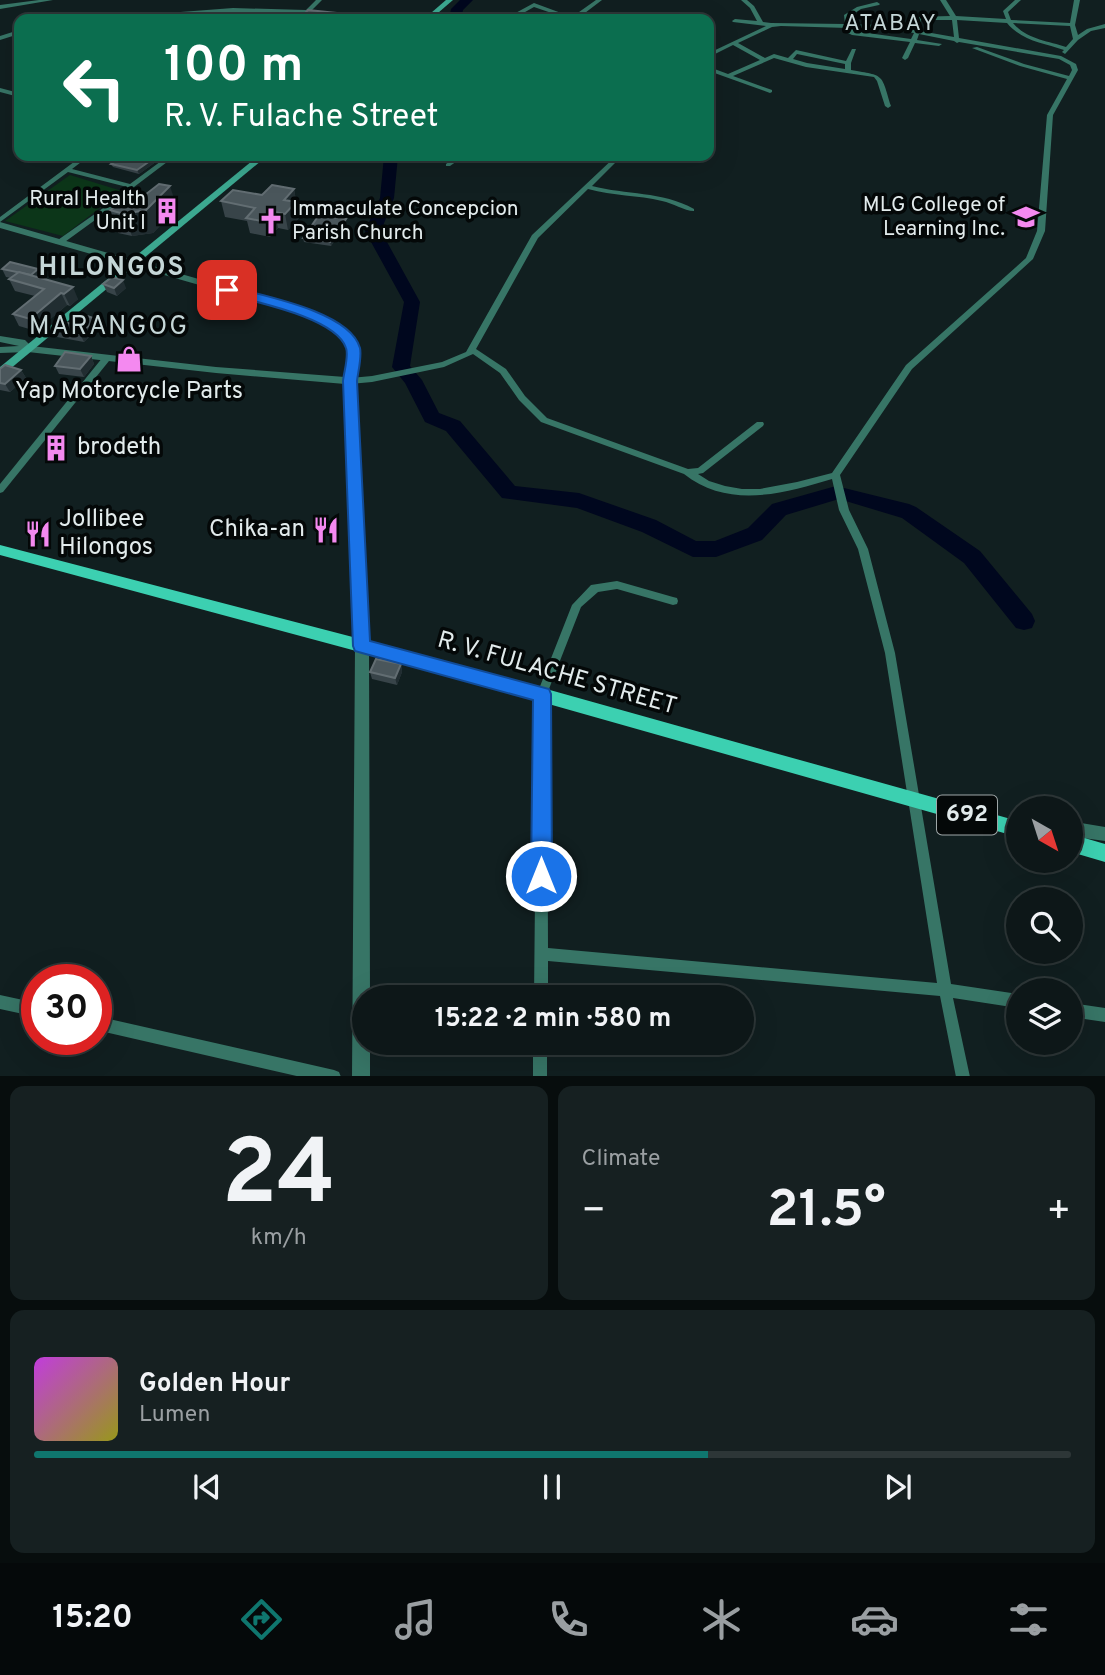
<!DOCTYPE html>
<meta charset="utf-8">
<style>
body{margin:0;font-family:Overpass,sans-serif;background:#162021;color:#f1f3f6;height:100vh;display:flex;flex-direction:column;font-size:26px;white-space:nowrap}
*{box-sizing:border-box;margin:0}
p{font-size:23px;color:#9a9fa2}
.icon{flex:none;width:38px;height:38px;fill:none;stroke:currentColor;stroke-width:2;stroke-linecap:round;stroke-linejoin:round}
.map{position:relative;height:1076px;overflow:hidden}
.details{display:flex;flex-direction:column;gap:10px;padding:10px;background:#070d0d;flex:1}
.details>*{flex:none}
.top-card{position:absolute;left:14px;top:14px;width:700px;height:147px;border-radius:14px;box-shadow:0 7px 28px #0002,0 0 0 2px #2d3637;background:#0b6e4f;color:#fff;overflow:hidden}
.needle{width:46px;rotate:141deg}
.tools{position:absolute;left:1006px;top:796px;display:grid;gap:14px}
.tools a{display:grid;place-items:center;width:77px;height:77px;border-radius:50%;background:#0d1718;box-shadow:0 7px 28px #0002,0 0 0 2px #2d3637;font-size:35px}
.speed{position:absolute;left:21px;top:964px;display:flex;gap:14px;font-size:35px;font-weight:700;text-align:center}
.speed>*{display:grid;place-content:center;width:91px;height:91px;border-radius:50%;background:#0d1718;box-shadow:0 7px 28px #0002,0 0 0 2px #2d3637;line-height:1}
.speed .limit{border:10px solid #d22;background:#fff;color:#111}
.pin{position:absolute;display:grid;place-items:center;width:60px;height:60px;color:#fff;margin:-30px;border-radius:14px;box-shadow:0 4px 10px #0006}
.me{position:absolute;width:77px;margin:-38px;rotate:0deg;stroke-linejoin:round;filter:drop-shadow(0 0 5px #0008)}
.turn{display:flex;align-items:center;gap:24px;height:147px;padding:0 35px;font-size:32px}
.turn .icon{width:91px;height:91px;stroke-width:2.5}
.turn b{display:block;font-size:49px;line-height:60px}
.big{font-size:52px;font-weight:700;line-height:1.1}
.details .card{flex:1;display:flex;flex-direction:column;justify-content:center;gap:10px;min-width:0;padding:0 24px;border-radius:14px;background:#162021}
.details .dial{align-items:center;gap:0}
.dial b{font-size:91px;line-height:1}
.song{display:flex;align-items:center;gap:21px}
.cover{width:84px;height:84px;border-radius:10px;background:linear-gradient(135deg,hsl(290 70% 55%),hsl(60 70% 35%))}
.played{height:7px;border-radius:4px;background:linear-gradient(90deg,#0f766e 65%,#2d3637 65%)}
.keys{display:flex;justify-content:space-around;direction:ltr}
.heat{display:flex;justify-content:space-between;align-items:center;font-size:38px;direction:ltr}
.details .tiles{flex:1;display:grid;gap:10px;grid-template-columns:1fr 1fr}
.card:last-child{grid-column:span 2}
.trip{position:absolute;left:352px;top:985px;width:402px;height:70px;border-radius:35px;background:#0d1718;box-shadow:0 7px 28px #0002,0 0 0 2px #2d3637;font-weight:700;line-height:70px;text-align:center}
.dock{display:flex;height:112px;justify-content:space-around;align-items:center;background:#05090a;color:#9a9fa2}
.dock .icon{width:49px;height:49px}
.dock .selected{color:#0f766e}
.dock b{font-size:32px;color:#f1f3f6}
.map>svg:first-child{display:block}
</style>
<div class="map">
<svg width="1105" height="1077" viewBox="0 0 1105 1077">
<rect width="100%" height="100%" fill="#111f20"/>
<polygon fill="#0c3619" points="70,175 122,191 63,236 5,221"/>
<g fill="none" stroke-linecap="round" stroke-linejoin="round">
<g fill="#00071e" fill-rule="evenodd">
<polygon points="460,0 473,0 463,10 461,19 449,19 451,9"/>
<polygon points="384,156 398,156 394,198 381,231 420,302 410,366 422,380 439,413 460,421 515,486 579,493 656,520 696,541 715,541 748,528 772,504 836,486 909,504 916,507 980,551 1032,614 1035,621 1032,628 1024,630 1016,628 964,563 902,518 839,499 786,515 762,540 716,557 693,557 642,532 577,508 502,498 446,431 425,422 405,383 392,367 404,302 365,231 380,198"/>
</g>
<g fill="#377566" fill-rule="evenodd">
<polygon points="39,0 53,0 0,9 0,5"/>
<polygon points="316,0 322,0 312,10 321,11 321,13 233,12 133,19 112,19 115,17 233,8 306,10"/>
<polygon points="596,0 602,0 577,19 569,19 534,7 518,16 525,19 517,19 510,16 534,3 572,17"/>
<path d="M741,0H747L754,6L763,22L771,23L845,24L844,15L857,7L877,2L880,4L879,5L861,9L849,17L850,24L887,25L914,30L916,17L950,16L940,0H946L956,16L1006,19L1003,11L1015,0H1021L1008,12L1011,20L1070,23L1074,0H1080L1075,25L1078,35L1087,29L1105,24V28L1091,31L1078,40L1065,54L1062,52L1064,50C1043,43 1022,41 1007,23L957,20L959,38L1061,56L1076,64L1078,70L1053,115L1045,231L1033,259L912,369L840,475L849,510L868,549L895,653L951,984L1018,994V1008L953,998L970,1077H956L940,996L548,961V998H534L537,694L572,605L591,585L617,581L673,597L677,598L678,601L677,604L673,605L617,589L598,592L581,607L547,694L548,948L937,983L885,653L858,549L839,510L832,479C783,494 728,509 684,474L541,422L519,400L500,373L473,354L444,367L372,382L350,384L346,381L350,378L372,376L442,362L466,352L532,235L616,156H622L592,186C626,195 662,191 694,209V211C684,211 673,203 662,201C638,195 613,196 588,189L538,238L476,349L506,369L525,396L547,418L688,469L698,468L757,422H763L764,424L763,426L703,473L698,474L709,481L725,486L742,489H760L797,482L832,473L906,365L1026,258L1037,231L1047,115L1067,79L1020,66L972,48L977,47L1024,64L1069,76L1072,70L1070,65L1059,59L959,42L957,43L954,41L919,34L917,40L942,44L939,46L915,43L908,58L905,60L902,58L910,42L852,35L846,32L848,28L781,26L772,27L738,43L765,58L774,54L788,58L796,50L846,61L852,49H856L851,63V70C885,76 881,73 891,106L888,108L885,106L877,81L874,77L806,67L774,58L733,76L772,90V92L770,93L709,71V67L728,74L760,60L733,45L709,57V53L766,26L733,22L732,21L735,19L757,21L750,8ZM921,20H952L954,37L920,31ZM1013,23L1070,26L1073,39L1066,47C1048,41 1026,39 1013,23ZM854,28L887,29L914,33L911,39L853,31ZM797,54L845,64V69L807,63L793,59Z"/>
<polygon points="337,12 384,12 427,17 430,19 415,19 384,16 335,15 335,13"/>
<polygon points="19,30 19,34 0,40 0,36"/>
<polygon points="0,88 19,93 19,97 0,92"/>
<polygon points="82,156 89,156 72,169 130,184 168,156 175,156 134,187 131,194 62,244 56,244 55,242 126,192 127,187 68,172 0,222 0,217"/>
<polygon points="457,156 464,156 450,166 446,166 446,164"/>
<polygon points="106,356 109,357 109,361 3,492 0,493 0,484 103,357"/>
<polygon points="0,995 37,1003 37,1017 0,1009"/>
<polygon points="1071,1003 1105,1008 1105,1022 1071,1017"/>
<polygon points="96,1016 334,1070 339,1072 341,1077 301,1077 96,1030"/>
<rect x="533" y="1043" width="14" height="34"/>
</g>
<g fill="#377566" fill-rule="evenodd">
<path d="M0,222L300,308C323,316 357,325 358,353C359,362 356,372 355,381L369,646L370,998H364V1043H370V1077H352L355,646L345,384L216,373L28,352L0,353V347L19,346L0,342V336L25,340L31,346L216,367L345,377C347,367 350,354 346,343C339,325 310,318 294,312L0,228Z"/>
<polygon points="1081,823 1105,827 1105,841 1083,838 1071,844 1071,828"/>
</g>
<g fill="#3ca890" fill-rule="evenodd">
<polygon points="446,0 453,0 431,19 424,19"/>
<polygon points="258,156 267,156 4,374 0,375 0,367"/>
</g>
<g fill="#3cd0b1" fill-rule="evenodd">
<polygon points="0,545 464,666 1018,821 1018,837 464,680 0,555"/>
<polygon points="1071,834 1105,844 1105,862 1071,852"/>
</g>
</g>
<g fill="#384449">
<polygon points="164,156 139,174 113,167 111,164"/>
<polygon points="294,189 299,218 288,230 278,228 270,237 250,233 247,221 225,217 221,201"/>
<polygon points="145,195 177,208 153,233 132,236 118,233 110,210"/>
<polygon points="346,219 346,223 331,246 304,242 303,238"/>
<polygon points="2,269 42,277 41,278 78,299 70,306 67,305 36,331 19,326 13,314 35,296 15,291 9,279 11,278 6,277"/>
<polygon points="103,284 126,288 117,296 107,292"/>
<polygon points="99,327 84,342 57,337 53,329"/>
<polygon points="91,356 94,364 84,377 59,374 55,366"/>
<polygon points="0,369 21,370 26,378 10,392 0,390"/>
<polygon points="401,664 402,672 397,685 372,679 370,672"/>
</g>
<g fill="#212d31">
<polygon points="157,156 164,156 139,174 137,170"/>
<polygon points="170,186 177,208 153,233 132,236 124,214"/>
<polygon points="294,189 299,218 288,230 285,214 284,200"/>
<polygon points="275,212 278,228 270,237 266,222"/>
<polygon points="346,219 346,223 331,246 330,242"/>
<polygon points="38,269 42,277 34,284 30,276"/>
<polygon points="123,280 126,288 117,296 114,288"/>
<polygon points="73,287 78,299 70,306 64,294"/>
<polygon points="61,293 67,305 36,331 30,319"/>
<polygon points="96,319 99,327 84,342 80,334"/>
<polygon points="91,356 94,364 84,377 80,369"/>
<polygon points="21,370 26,378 10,392 5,384"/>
<polygon points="401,664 402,672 397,685 395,678"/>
</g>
<g fill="#4a565b" stroke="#626d72" stroke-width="2">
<polygon points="308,10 347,14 342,19 299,19"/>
<polygon points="122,156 157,156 137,170 111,164"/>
<polygon points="159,184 170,186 146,210 124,214 110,210 136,192 145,195"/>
<polygon points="272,185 294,189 284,200 296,202 285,214 275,212 266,222 246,218 255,208 221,201 233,190 262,195"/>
<polygon points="319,215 346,219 330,242 303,238"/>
<polygon points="10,262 38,269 31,275 2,269"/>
<polygon points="19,272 73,287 64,294 61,293 30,319 13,314 44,289 9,279"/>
<polygon points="112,277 123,280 114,288 103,284"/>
<polygon points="84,315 96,319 80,334 53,329 62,322 74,324"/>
<polygon points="65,352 91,356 80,369 55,366"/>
<polygon points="5,365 21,370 5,384 0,383 0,369"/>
<polygon points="376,659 401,664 395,678 370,672"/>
</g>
<path fill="#1a73e8" stroke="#114b97" stroke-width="2" d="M227,286C260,295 350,311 360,348C362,357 358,372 357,381L370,641L549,689L551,694L552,876L549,883L541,886L534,883L531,876L533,700L362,653L355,651L353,646L343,381C344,371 349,356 346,348C336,317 251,301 222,293L221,290Z"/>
<defs>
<g id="building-bare" transform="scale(2.1)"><path d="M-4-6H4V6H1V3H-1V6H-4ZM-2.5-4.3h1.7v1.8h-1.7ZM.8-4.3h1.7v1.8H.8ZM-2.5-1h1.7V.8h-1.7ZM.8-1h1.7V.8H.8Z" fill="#f489f0" stroke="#040808" stroke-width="2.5" paint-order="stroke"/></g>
<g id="university-bare" transform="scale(2.1)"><path d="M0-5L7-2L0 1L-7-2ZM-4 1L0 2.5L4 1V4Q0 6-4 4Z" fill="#f489f0" stroke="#040808" stroke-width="2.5" paint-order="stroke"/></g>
<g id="church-bare" transform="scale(2.1)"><path d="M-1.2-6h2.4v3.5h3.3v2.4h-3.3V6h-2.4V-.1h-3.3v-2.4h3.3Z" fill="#f489f0" stroke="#040808" stroke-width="2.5" paint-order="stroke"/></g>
<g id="shop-bare" transform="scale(2.1)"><path d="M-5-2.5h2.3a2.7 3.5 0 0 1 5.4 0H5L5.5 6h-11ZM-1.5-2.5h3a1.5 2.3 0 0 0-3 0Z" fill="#f489f0" stroke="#040808" stroke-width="2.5" paint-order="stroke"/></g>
<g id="restaurant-bare" transform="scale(2.1)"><path d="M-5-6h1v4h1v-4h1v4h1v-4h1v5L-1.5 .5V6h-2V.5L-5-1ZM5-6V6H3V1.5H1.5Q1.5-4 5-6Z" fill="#f489f0" stroke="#040808" stroke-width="2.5" paint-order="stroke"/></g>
</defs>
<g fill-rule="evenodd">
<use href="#building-bare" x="167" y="211"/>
<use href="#university-bare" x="1026" y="217"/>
<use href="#church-bare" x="271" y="221"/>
<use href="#shop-bare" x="129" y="359"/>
<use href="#building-bare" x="56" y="448"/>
<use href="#restaurant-bare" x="326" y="530"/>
<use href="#restaurant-bare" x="38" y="534"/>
</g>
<g text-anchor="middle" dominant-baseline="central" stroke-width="7" stroke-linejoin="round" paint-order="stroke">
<g font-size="21" fill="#e2ebec" stroke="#040808" text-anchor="end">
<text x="146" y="199">Rural Health<tspan x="146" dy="24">Unit I</tspan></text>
<text x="1005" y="205">MLG College of<tspan x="1005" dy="24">Learning Inc.</tspan></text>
<text x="292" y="209" text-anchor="start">Immaculate Concepcion<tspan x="292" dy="24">Parish Church</tspan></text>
</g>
<g font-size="23" letter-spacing="2" fill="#c5d6d7" stroke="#040808">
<text x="891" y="24">ATABAY</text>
</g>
<rect fill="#040808" stroke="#9fa7a8" stroke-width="2" x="937" y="795.5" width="60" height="39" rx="5"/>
<g font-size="23" font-weight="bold" fill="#e2ebec">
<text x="967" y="815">692</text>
</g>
<g font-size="24" fill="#e2ebec" stroke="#040808" text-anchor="start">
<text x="129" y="392" text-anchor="middle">Yap Motorcycle Parts</text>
<text x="77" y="448">brodeth</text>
<text x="59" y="520">Jollibee<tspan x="59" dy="28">Hilongos</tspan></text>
<text x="305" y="530" text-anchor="end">Chika-an</text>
</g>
<g font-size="24" fill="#e2ebec" stroke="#040808">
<text transform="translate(557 674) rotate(16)">R. V. FULACHE STREET</text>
</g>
<g font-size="26" font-weight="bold" letter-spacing="2" fill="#c5d6d7" stroke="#040808">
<text x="112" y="268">HILONGOS</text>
</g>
<g font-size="26" letter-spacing="2" fill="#c5d6d7" stroke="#040808">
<text x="109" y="327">MARANGOG</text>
</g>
</g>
</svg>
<div class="tools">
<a><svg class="needle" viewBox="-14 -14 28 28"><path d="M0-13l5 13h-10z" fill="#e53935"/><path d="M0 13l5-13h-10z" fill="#9a9fa2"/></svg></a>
<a><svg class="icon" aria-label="search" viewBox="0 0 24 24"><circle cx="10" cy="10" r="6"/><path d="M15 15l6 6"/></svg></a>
<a><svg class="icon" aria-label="layers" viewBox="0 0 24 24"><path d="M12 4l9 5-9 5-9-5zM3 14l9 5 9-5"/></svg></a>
</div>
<div class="speed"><div class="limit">30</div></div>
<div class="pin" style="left:227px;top:290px;background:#d93025"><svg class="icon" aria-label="arrive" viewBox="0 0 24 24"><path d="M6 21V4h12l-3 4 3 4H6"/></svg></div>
<svg class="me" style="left:541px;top:876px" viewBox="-20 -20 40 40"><circle r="17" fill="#1a73e8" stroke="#fff" stroke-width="3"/><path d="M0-11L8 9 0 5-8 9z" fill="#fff"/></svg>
<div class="trip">15:22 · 2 min · 580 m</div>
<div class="top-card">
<div class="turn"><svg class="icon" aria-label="left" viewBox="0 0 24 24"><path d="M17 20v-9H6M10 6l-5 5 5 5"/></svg><div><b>100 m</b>R. V. Fulache Street</div></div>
</div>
</div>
<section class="details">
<div class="tiles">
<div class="card dial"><b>24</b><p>km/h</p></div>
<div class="card"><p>Climate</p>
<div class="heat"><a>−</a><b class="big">21.5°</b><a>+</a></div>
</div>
<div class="card">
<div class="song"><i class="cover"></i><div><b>Golden Hour</b><p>Lumen</p></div></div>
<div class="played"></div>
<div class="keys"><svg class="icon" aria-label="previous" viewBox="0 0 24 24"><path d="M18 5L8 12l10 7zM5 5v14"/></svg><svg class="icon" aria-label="pause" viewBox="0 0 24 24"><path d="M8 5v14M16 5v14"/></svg><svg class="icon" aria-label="next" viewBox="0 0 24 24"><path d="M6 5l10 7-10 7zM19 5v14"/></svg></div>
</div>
</div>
</section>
<nav class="dock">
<b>15:20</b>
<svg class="icon selected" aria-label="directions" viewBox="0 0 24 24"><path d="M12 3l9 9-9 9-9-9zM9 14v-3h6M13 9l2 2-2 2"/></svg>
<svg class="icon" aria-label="music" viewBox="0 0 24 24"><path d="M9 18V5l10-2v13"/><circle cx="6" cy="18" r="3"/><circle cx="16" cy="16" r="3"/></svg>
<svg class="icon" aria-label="phone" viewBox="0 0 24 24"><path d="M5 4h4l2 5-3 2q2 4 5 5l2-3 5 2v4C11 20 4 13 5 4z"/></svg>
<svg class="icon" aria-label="climate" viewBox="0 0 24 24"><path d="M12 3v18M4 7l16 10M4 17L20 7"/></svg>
<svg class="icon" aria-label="car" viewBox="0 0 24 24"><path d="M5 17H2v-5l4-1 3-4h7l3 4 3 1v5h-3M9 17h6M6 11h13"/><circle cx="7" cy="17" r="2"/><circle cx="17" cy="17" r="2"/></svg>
<svg class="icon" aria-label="filters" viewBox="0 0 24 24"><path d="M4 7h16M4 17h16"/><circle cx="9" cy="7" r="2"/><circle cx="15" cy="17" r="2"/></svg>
</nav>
